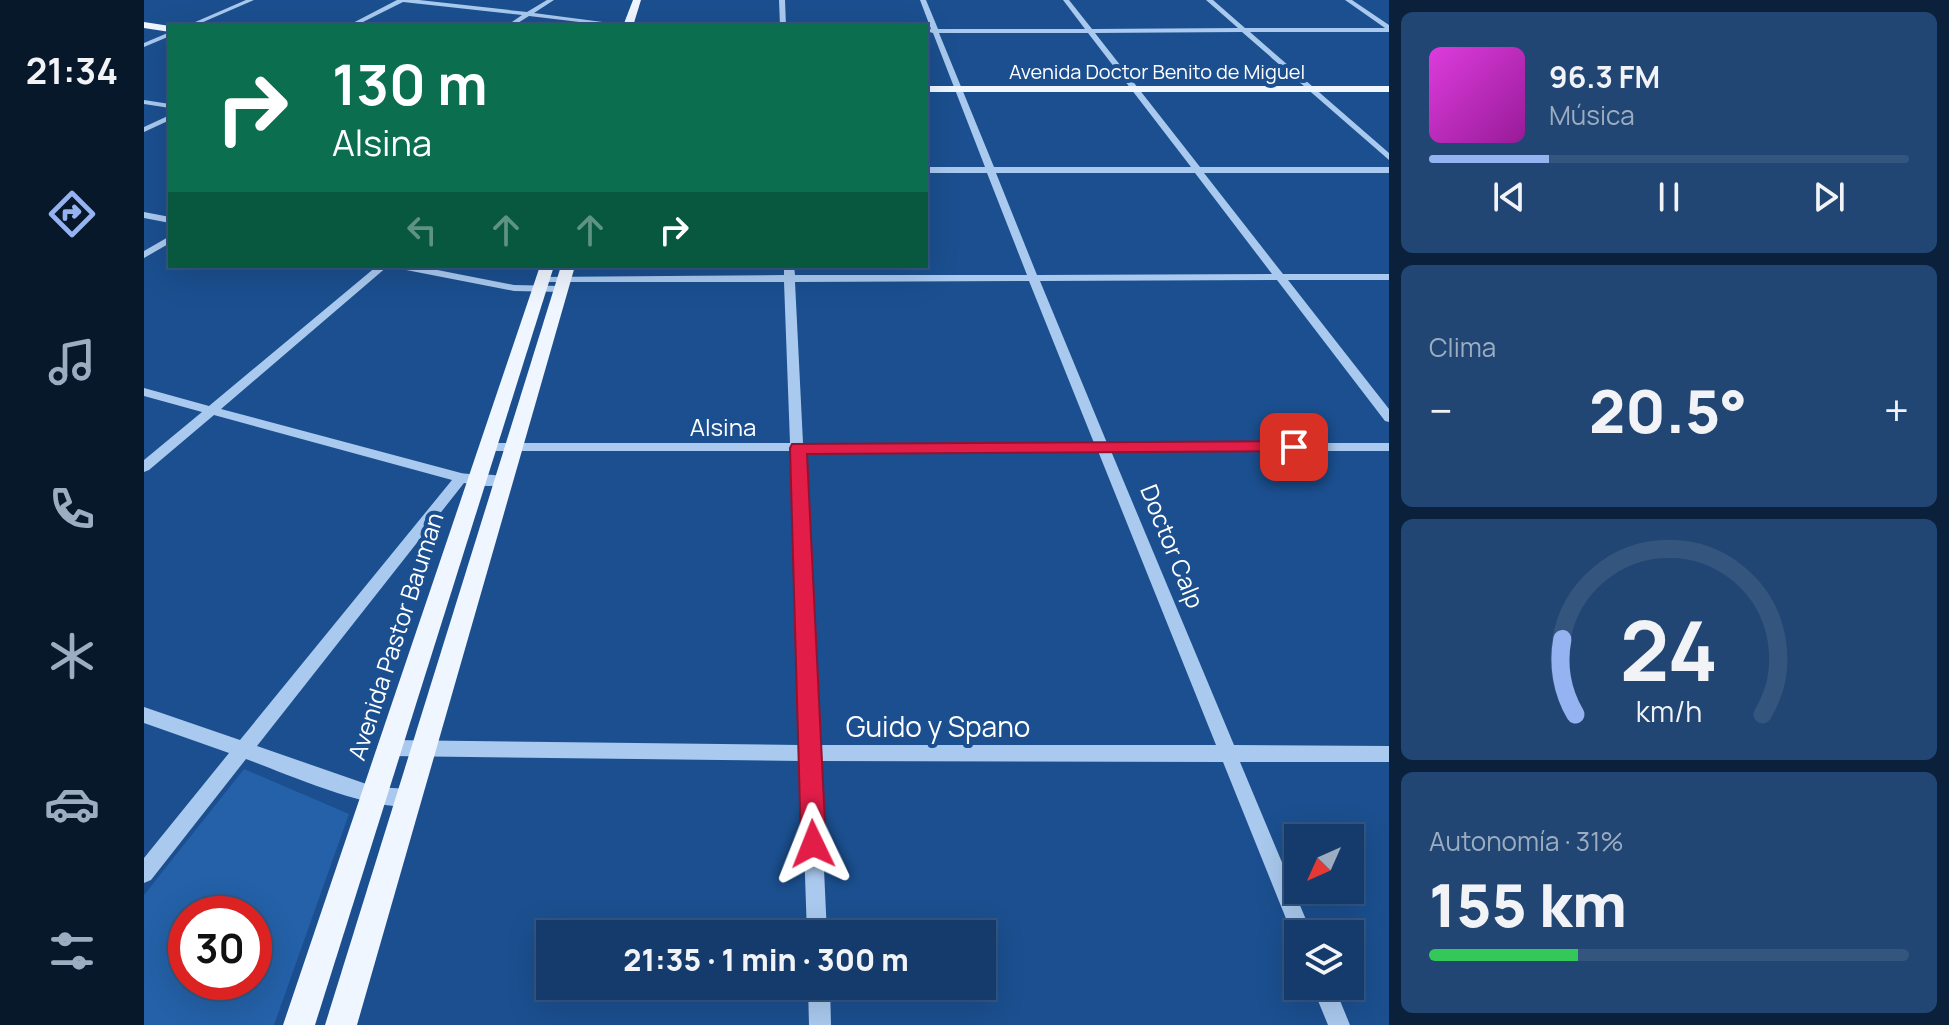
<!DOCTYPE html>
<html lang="es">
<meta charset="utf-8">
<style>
body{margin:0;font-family:Manrope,sans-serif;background:#214673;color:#f1f3f6;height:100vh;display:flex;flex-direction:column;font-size:30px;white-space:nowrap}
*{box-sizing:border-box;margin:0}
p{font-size:26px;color:#9dadc1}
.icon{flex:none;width:44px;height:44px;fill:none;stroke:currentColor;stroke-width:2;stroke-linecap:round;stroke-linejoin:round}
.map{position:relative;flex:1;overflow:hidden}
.details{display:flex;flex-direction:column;gap:12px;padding:12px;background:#0b203b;width:560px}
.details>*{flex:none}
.guide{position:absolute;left:24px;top:24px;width:760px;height:244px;border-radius:0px;box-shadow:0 8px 32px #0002,0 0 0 2px #33557e;background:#0b6e4f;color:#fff;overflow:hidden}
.needle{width:52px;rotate:225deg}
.fabs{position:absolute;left:1140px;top:824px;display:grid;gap:16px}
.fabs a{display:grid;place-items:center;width:80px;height:80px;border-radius:0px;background:#143b6b;box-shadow:0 8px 32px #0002,0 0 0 2px #33557e;font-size:40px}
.speed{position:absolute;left:24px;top:896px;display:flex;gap:16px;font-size:40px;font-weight:700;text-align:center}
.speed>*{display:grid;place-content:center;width:104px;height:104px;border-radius:50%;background:#143b6b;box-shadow:0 8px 32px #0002,0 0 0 2px #33557e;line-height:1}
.speed .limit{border:12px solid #d22;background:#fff;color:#111}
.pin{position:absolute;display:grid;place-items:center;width:68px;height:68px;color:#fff;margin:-34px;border-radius:16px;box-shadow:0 4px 12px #0006}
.me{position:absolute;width:88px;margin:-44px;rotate:358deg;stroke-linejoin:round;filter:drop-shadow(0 0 6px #0008)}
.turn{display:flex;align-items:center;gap:28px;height:168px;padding:0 32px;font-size:36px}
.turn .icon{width:104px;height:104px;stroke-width:2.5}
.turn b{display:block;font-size:56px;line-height:68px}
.lanes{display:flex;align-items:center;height:76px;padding:0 32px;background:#0003;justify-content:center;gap:40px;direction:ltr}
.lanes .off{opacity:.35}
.big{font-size:60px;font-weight:800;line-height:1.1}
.details .card{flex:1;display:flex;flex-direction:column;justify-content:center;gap:12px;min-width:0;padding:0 28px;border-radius:12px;background:#214673}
.details .dial{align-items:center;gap:0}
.dial svg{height:208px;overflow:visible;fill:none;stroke:#33557e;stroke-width:7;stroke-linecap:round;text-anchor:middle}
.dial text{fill:#f1f3f6;stroke:none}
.song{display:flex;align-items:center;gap:24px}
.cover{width:96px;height:96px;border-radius:12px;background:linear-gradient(135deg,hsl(300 70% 55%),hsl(300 70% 35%))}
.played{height:8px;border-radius:4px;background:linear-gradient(90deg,#95b2f1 25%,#33557e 25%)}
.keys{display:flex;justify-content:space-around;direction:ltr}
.heat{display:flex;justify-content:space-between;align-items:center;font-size:44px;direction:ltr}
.charge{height:12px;border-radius:6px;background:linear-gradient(90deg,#34c759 31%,#33557e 0)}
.trip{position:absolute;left:392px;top:920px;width:460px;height:80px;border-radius:0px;background:#143b6b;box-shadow:0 8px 32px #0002,0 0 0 2px #33557e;font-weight:800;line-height:80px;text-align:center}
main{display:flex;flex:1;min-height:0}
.dock{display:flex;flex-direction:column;width:144px;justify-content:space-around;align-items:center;background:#08182b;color:#9dadc1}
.dock .icon{width:56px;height:56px}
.dock .on{color:#95b2f1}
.dock b{font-size:36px;color:#f1f3f6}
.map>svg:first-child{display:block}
</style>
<main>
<nav class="dock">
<b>21:34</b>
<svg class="icon on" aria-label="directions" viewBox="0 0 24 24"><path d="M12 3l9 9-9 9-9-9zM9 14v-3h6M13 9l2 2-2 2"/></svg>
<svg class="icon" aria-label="music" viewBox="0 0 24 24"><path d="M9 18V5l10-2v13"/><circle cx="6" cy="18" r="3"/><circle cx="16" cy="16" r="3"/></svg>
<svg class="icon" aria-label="phone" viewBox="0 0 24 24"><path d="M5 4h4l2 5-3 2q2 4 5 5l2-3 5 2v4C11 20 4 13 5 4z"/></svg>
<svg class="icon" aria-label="climate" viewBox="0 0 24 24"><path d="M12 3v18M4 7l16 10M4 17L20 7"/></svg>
<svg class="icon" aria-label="car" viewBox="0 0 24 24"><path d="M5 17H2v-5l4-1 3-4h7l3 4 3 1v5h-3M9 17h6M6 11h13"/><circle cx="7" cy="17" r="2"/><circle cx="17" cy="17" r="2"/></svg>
<svg class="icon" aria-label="filters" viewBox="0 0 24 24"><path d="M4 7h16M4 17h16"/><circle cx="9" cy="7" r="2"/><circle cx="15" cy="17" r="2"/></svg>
</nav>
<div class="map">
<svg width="1245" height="1025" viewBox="0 0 1245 1025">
<rect width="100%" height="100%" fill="#1b4f8f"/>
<path fill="#2461a8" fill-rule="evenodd" d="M100,769L205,814L130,1025H0V895ZM42,914H110V982H42Z"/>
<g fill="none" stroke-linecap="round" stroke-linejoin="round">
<g fill="#a9c9ee" fill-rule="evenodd">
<polygon points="102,0 110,0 50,26 42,26"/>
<polygon points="253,0 275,0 383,12 403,0 410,0 390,13 489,26 469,26 385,16 369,26 362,26 378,15 259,2 211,26 203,26"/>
<polygon points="635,0 641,0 642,26 636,26"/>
<path d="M776,0H782L794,29H941L919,0H925L948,29L1094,28L1062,0H1069L1101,28H1241L1201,0H1208L1245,25V32H1106L1245,153V160L1098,32L951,33L1056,167H1245V173H1060L1139,274H1245V280H1144L1245,409V422L1241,421L1133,280L896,281L963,443H1245V451H967L1090,745L1245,746V762H1096L1168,934H1154V943L1151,941L1079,762L675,761L683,934H663L657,761L246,756L240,754L237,748L240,742L246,740L656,745L646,451H344L338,447L344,443H646L640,282H399L394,279L395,277L640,275V266H650L651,275H883L843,173H782V167H841L789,33L782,31L787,29ZM795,33H944L1047,167H850ZM852,173H1051L1128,274L893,275ZM885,281L950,443H659L651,282ZM659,451H954L1072,745H674Z"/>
<polygon points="26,32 26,36 0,47 0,43"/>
<polygon points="0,100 26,104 26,108 0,104"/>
<polygon points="26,115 26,120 0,132 0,127"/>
<polygon points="0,212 26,217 26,223 0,218"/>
<polygon points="26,236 26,243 0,258 0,251"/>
<path d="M233,266H244L77,409L317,473C331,476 356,472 366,480C355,489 334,486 320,483L113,746L231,787L266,789L273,792L275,798L273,804C239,817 138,772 102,759L7,880L0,883V858L85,753L0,723V707L96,740L308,480L70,415L5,470L0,472V460L58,412L0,396V388L65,406Z"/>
<polygon points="252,266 273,266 370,285 418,286 423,289 418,292 370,291 257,269"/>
<polygon points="664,986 686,986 687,1025 665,1025"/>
<polygon points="1168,986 1190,986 1206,1025 1184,1025"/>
</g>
<g fill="#f0f6ff" fill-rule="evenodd">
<polygon points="489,0 497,0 489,26 479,26"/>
<polygon points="0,22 26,26 26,32 0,28"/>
<rect x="782" y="86" width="463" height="6"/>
<polygon points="396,266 410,266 171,1025 139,1025"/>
<polygon points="417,266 431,266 213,1025 181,1025"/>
</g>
</g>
<polygon fill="#e11d48" stroke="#92132f" stroke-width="2" points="1150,441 1159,447 1156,451 663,454 682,844 678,853 669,856 661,853 657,844 646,448 648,444"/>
<g text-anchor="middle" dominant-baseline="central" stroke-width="8" stroke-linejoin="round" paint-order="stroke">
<g font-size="20" fill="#fff" stroke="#1b4f8f">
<text x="1013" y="71">Avenida Doctor Benito de Miguel</text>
</g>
<g font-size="24" fill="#fff" stroke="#1b4f8f">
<text x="579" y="426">Alsina</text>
<text transform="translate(1029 546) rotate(68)">Doctor Calp</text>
<text transform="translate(251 636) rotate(-72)">Avenida Pastor Bauman</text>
</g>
<g font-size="28" fill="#fff" stroke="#1b4f8f">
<text x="794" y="726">Guido y Spano</text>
</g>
</g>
</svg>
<div class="fabs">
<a><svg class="needle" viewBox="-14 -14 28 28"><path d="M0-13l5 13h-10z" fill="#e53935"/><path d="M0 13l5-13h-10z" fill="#9dadc1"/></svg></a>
<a><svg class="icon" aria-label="layers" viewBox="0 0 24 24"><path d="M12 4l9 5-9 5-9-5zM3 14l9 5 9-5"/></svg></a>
</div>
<div class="speed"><div class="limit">30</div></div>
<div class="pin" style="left:1150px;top:447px;background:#d93025"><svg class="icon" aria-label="arrive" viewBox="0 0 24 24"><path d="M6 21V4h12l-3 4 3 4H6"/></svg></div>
<svg class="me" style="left:669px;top:844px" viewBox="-20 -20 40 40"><path d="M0-17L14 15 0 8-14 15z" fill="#e11d48" stroke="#fff" stroke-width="4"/></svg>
<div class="trip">21:35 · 1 min · 300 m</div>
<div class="guide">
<div class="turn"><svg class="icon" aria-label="right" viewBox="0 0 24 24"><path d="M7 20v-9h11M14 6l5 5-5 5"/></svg><div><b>130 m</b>Alsina</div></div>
<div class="lanes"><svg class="icon off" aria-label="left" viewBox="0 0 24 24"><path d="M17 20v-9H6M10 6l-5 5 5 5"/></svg><svg class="icon off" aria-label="ahead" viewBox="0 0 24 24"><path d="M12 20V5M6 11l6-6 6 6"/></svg><svg class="icon off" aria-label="ahead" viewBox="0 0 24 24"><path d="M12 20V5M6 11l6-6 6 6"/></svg><svg class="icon" aria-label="right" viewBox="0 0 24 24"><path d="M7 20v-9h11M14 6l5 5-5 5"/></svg></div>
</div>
</div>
<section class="details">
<div class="card">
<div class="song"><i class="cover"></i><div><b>96.3 FM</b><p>Música</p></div></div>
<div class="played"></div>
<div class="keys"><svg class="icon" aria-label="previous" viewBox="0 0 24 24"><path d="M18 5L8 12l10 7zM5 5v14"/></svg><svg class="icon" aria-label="pause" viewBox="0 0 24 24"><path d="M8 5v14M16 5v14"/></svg><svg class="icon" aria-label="next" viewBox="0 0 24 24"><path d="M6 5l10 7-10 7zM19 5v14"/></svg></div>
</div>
<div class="card"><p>Clima</p>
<div class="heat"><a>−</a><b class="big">20.5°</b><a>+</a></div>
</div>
<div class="card dial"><svg viewBox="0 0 100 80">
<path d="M14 69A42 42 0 1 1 86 69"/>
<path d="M14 69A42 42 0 0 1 9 40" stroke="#95b2f1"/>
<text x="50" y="56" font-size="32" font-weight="700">24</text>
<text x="50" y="72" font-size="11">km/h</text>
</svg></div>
<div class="card"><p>Autonomía · 31%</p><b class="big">155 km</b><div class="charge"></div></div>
</section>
</main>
